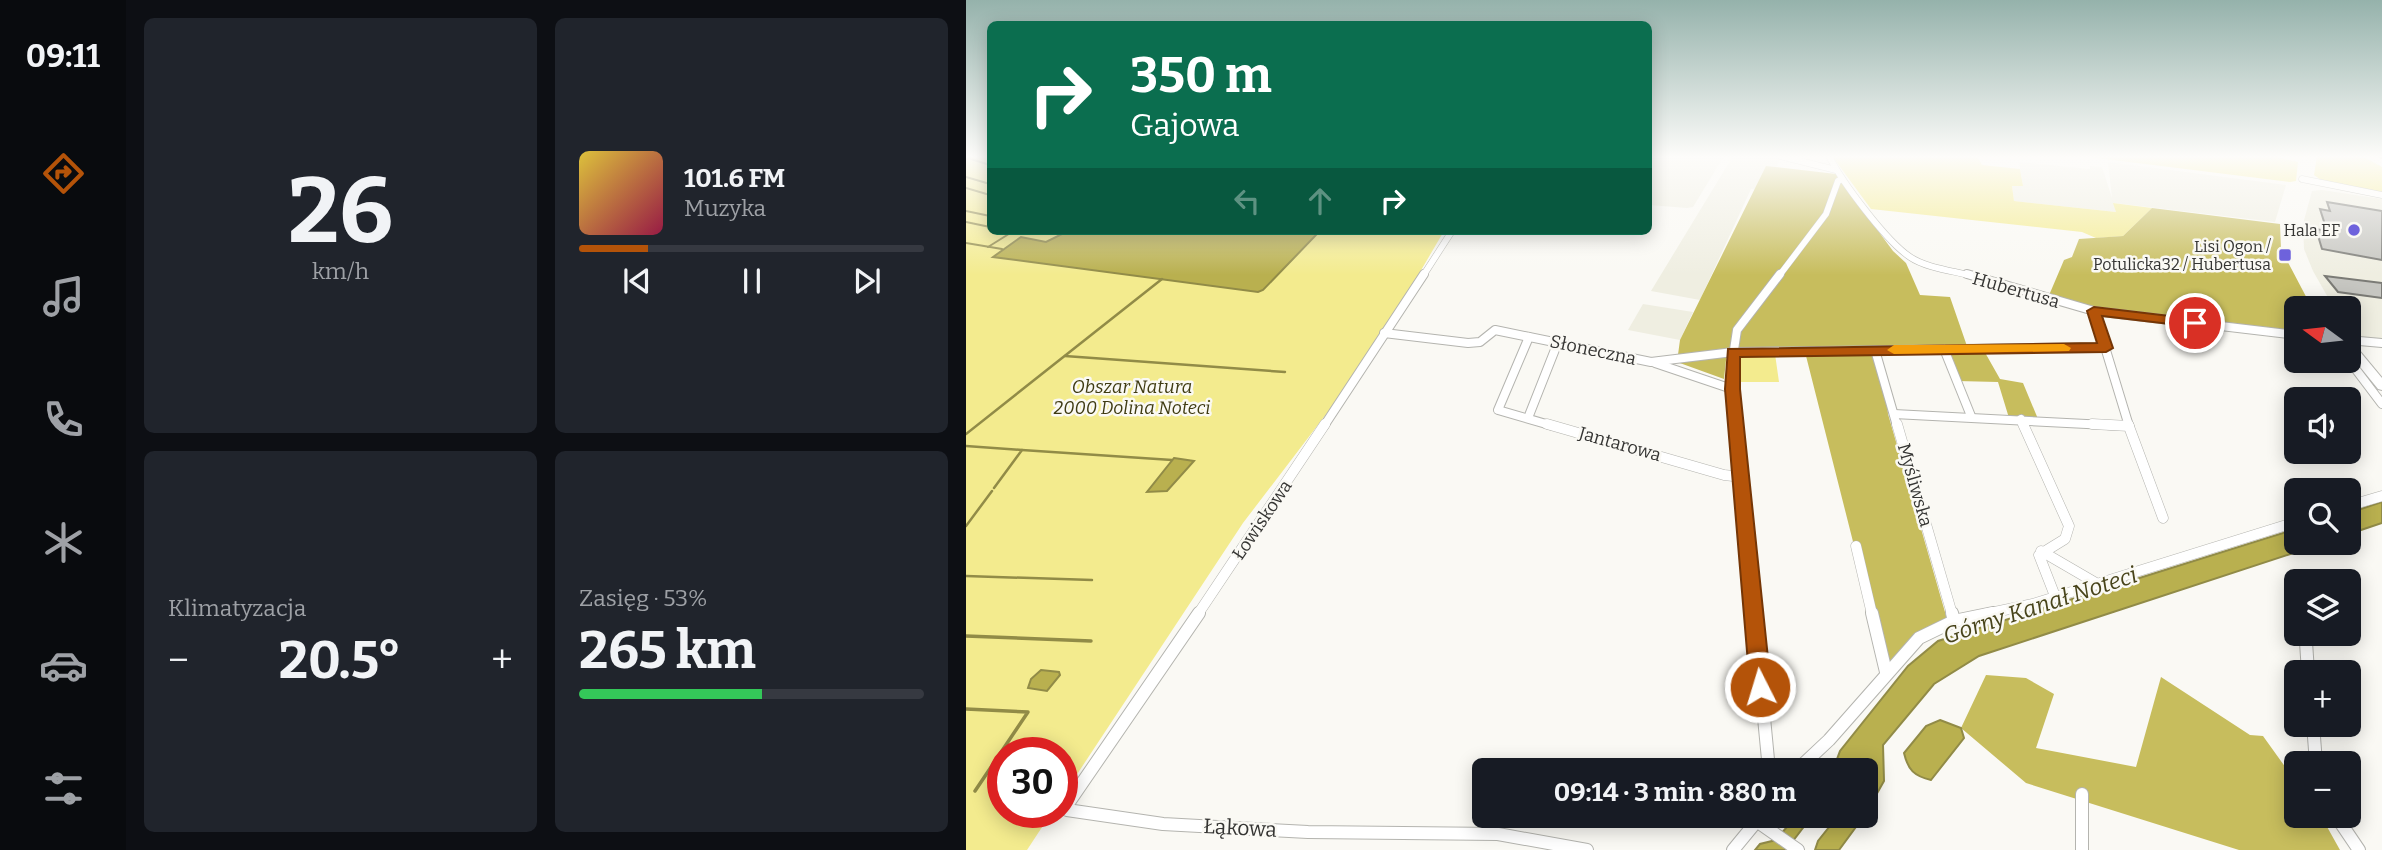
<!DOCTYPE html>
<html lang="pl">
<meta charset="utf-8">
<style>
body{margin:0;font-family:Bitter,serif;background:#20242c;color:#f1f3f6;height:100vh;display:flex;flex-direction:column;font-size:26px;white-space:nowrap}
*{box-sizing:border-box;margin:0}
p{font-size:23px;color:#9ea1a6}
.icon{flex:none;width:38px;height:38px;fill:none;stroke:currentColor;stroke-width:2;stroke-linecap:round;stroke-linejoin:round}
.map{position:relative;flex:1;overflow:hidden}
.sheet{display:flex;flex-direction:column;gap:18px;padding:18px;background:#0d0f14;width:840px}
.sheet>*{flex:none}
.guide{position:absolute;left:21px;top:21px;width:665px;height:214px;border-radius:10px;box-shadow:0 4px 18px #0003;background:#0b6e4f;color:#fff;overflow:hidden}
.needle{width:46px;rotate:285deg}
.tools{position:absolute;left:1318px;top:296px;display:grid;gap:14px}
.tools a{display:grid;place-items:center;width:77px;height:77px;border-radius:10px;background:#171b24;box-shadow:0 4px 18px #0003;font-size:35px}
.speed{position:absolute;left:21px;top:737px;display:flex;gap:14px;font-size:35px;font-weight:700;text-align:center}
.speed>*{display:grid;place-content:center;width:91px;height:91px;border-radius:50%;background:#171b24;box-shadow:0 4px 18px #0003;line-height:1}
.speed .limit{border:10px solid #d22;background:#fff;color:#111}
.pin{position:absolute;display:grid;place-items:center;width:60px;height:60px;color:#fff;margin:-30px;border:4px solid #fff;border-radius:50%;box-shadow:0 2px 7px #0007}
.me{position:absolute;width:77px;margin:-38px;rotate:355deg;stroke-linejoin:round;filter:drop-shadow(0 0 5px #0008)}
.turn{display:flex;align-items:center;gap:24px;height:147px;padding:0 28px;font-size:32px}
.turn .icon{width:91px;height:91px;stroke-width:2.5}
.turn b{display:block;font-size:49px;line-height:60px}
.lanes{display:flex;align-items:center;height:66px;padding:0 28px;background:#0003;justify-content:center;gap:35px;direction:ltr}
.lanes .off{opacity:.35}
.big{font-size:52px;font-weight:700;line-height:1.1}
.sheet .widget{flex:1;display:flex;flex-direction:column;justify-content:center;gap:10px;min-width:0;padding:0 24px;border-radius:10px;background:#20242c}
.sheet .dial{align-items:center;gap:0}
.dial b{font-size:91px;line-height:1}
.song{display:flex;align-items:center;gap:21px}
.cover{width:84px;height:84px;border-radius:10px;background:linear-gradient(135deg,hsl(50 70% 55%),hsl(340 70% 35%))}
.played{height:7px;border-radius:4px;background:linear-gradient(90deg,#b45309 20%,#363941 20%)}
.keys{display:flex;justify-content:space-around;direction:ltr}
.heat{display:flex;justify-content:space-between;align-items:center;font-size:38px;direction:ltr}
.charge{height:10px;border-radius:5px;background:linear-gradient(90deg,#34c759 53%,#363941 0)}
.sheet .tiles{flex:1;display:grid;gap:18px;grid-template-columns:repeat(2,1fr)}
.trip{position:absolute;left:506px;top:758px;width:406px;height:70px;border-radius:10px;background:#171b24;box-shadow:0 4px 18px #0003;font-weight:700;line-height:70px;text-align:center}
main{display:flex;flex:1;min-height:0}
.tab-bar{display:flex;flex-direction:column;width:126px;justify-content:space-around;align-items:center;background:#090b0e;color:#9ea1a6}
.tab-bar .icon{width:49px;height:49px}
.tab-bar .active{color:#b45309}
.tab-bar b{font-size:32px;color:#f1f3f6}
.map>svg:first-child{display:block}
</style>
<main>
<nav class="tab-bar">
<b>09:11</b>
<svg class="icon active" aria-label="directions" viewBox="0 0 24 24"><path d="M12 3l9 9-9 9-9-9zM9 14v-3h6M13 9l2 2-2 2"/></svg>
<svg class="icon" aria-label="music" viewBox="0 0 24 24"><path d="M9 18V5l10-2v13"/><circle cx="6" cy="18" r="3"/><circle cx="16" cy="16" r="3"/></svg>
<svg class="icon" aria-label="phone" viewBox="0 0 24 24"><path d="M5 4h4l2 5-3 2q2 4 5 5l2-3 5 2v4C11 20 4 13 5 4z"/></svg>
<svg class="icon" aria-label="climate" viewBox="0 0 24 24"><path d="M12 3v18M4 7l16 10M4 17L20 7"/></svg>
<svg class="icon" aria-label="car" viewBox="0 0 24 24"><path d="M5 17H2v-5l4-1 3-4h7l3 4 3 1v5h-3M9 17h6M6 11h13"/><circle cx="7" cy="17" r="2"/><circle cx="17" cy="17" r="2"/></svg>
<svg class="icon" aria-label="filters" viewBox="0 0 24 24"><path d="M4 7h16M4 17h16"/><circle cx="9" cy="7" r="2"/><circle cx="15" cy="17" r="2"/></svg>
</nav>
<section class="sheet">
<div class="tiles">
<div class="widget dial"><b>26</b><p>km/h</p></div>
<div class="widget">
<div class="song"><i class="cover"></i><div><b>101.6 FM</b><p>Muzyka</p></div></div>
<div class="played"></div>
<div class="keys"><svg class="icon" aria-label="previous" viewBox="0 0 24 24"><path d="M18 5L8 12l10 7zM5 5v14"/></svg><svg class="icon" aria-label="pause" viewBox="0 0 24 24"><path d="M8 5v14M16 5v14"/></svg><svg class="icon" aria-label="next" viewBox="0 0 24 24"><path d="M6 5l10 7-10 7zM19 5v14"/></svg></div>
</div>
<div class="widget"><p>Klimatyzacja</p>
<div class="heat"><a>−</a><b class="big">20.5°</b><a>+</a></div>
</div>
<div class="widget"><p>Zasięg · 53%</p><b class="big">265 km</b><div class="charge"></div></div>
</div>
</section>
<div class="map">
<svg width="1416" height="850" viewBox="0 0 1416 850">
<rect width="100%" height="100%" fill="#faf9f4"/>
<g fill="#efeee1">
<polygon points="682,156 758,156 727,207 721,208 683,205"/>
<polygon points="767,156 815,157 799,191 785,189 734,300 685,291"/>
<polygon points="1053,162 1124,169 1124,166 1136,167 1146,198 1142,162 1320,185 1309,222 1148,203 1150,212 1048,201 1046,185 1057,186"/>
<polygon points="1356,190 1416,199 1416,340 1396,337 1384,332 1382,308 1368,308 1347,271 1338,249 1337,224 1346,191"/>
<polygon points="677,304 727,312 714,340 662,330"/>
</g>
<g fill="#f3eb8e">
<polygon points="0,156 24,156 24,231 478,231 406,354 277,523 96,797 96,752 37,752 37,812 86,812 61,850 0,850"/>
<polygon points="866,156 1011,156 1016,165 1054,169 1057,186 1046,186 1048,201 1150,212 1147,203 1186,208 1157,236 1130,238 1116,232 905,209"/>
<polygon points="1115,156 1305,156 1332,162 1330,181 1324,182"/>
<polygon points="1351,156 1396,156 1416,167 1416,193 1355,180 1348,175"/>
<polygon points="809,354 813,382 769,382 769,355"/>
</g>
<g fill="#c7bd5d">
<polygon points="800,166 870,174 927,251 940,263 954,295 984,297 1002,349 1017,349 1034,379 1057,383 1072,419 1043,418 1032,382 991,381 978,349 907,349 919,383 922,414 981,619 920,672 838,348 761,351 758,379 711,362 714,340"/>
<polygon points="1186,208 1314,224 1315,249 1346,308 1330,308 1330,334 1081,300 1098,260 1106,257 1113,239 1157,236"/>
<polygon points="1020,675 1060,678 1088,694 1070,748 1170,767 1195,677 1284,735 1297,736 1330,782 1330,816 1355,816 1374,850 1273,850 1060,783 995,728"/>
</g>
<g fill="#b9b04f" stroke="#918b47" stroke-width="2">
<polygon points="102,231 347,231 352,233 297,290 292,292 27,257 55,237 80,242"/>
<polygon points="208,458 228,461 201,491 181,492"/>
<polygon points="1416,502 1416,523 1383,534 1383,513"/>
<polygon points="1330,529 1330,542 1358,543 1013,656 968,684 917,745 918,781 900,813 900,770 867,770 874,751 942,666 972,641"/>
<polygon points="75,670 93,672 94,675 81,691 62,688 65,679"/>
<path d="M974,720L995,728L998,738L965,780C948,776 942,770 938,753L960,726Z"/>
<polygon points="830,816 846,816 820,850 789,850 794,844 810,840"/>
<polygon points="872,816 898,816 873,850 849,850 852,841"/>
</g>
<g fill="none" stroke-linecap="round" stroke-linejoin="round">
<g stroke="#918b47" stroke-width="2">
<polyline points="1412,156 1416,158"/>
<polyline points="0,159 9,156"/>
<polyline points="5,159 24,165"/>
<polyline points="0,177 24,184"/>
<polyline points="0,188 24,195"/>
<polyline points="0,211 24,216"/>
<polyline points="0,222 24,227"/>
<polyline points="0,243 36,249"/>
<polyline points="22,247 46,232 64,231"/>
</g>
<g stroke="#918b47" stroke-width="2.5">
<polyline points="99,356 319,372"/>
<polyline points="0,434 196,279"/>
<polyline points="0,446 56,450 28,488"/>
<polyline points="56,450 206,460"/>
<polyline points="0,526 26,491"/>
<polyline points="0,576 126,580"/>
</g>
<g stroke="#918b47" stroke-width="3.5">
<polyline points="0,636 125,641"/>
<polyline points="0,709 62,712 9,791"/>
</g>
</g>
<g fill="#c6c6c1" stroke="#7b7b76" stroke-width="2">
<polygon points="1361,202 1416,211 1416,260 1356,249 1350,229 1361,231 1354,209 1364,211"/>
<polygon points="1359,276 1416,283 1416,298 1372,292"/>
</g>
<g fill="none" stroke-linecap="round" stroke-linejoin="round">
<g stroke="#b4b4af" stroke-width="7">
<g id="street-far3">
<polyline points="814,156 870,170"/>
<path d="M863,156C876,182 920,241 944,257C960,268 988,271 1007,276"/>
<polyline points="1336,179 1416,195"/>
<polyline points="457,276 486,231"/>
<polyline points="813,276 860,214 872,181 876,179"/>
</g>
</g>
<g stroke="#b4b4af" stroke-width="10">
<g id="street-far2">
<polyline points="1001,274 1128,311 1330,335"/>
<polyline points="1128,311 1163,426"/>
<polyline points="418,333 502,343 514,342 529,330 685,362 767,352 1140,347"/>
<polyline points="563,337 532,410 587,426"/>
<polyline points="1382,340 1416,343"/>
<polyline points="978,349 1005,416"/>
<polyline points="909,350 931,426"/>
<polyline points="1382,359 1416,404"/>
<polyline points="689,363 766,389"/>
<polyline points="928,414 1160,426"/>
<polyline points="562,418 592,342"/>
<polyline points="1055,419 1058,426"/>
<polyline points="358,426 458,274"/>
<polyline points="770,426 766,363 771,330 814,274"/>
</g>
</g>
<g stroke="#b4b4af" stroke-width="11">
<g id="street-far1">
<polyline points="581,424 758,475 776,477"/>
<polyline points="769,424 788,614"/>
<polyline points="931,424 986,614"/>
<polyline points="1057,424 1103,526 1099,539 1073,555 1089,596"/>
<polyline points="1126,424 1163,426"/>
<polyline points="1162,424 1197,518"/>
<polyline points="1382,506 1416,496"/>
<polyline points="890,546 906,614"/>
<polyline points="1075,551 1130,583"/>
<polyline points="232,614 359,424"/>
<polyline points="1019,614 1067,604 1330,522"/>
</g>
</g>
<g stroke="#b4b4af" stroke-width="14">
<g id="street">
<polyline points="233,613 101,805 101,810 197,824 342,832 532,834 621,850"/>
<polyline points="788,613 803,770"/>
<polyline points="906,613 920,672"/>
<polyline points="986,613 988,621"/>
<polyline points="1340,642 1342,672"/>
<polyline points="1347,724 1350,763"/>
<polyline points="831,770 863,740 953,638 988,621 1027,613"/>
<polyline points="1116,794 1116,850"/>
<polyline points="1370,816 1393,850"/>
<polyline points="792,822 832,850"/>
<polyline points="767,850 795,816"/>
</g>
</g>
<g stroke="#b4b4af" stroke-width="2">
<polygon id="secondary" points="1382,341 1386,342 1416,378 1416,390 1412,389 1382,352"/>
</g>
<use href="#street-far3" stroke="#fff" stroke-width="6"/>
<use href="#street-far2" stroke="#fff" stroke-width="8"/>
<use href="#street-far1" stroke="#fff" stroke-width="10"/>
<use href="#street" stroke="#fff" stroke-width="12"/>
<use href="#secondary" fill="#fff" fill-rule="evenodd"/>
</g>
<linearGradient id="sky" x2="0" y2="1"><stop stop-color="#95b2ab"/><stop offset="0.57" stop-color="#fdfcfa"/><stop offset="1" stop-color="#fdfcfa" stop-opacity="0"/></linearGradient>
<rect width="1416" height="275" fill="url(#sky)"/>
<polygon fill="#b45309" stroke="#753606" stroke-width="2" points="1128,307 1229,319 1236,323 1229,327 1136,316 1147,348 1140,352 774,357 774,389 805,687 802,694 794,697 787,694 784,687 759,389 762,349 1131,343 1121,311"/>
<polygon fill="#f59e0b" points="1098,344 1105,348 1103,351 928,354 921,350 928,345"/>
<g fill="#6e62dc" stroke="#faf9f4" stroke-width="2.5">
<circle cx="1388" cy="230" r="7"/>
<rect x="1312" y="248" width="14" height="14" rx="3.5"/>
</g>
<g text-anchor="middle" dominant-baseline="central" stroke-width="5" stroke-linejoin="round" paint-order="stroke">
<g font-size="16" fill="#353533" stroke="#faf9f4" text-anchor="end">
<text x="1374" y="230">Hala EF</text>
<text x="1305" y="246">Lisi Ogon /<tspan x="1305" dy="18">Potulicka32 / Hubertusa</tspan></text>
</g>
<g font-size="18" fill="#353533" stroke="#faf9f4">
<text transform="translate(1050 290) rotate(16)">Hubertusa</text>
<text transform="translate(627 350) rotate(12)">Słoneczna</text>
<text transform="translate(654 444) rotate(16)">Jantarowa</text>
<text transform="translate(949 485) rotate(74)">Myśliwska</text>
<text transform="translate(296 520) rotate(-56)">Łowiskowa</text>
</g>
<g font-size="18" font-style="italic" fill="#3f3b12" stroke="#faf9f4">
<text x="166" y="387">Obszar Natura<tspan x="166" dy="21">2000 Dolina Noteci</tspan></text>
</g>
<g font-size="21" fill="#353533" stroke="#faf9f4">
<text transform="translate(274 828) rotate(3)">Łąkowa</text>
</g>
<g font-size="23" font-style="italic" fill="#48441b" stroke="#faf9f4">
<text transform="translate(1074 605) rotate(-18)">Górny Kanał Noteci</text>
</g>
</g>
</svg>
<div class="tools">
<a><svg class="needle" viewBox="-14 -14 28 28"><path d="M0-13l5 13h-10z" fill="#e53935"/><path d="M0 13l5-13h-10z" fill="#9ea1a6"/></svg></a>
<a><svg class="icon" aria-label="sound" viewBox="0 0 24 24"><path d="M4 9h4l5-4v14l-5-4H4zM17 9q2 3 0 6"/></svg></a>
<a><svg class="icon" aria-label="search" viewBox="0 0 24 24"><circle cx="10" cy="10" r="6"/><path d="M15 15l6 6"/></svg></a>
<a><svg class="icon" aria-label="layers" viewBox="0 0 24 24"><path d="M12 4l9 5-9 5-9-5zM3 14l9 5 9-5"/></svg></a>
<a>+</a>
<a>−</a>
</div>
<div class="speed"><div class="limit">30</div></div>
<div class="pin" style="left:1229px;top:323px;background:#d93025"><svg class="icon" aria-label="arrive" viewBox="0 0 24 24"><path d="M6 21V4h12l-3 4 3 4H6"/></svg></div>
<svg class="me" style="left:794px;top:687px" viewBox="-20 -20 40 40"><circle r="17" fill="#b45309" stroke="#fff" stroke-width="3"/><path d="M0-11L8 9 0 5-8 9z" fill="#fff"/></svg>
<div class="trip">09:14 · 3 min · 880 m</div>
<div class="guide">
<div class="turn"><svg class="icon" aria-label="right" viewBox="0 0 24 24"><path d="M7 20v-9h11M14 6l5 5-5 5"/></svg><div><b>350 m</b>Gajowa</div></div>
<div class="lanes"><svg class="icon off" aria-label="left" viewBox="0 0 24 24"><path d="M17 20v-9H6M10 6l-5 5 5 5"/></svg><svg class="icon off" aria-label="ahead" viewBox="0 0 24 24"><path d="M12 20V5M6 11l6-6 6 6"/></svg><svg class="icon" aria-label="right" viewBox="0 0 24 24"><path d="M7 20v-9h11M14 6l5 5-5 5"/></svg></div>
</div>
</div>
</main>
